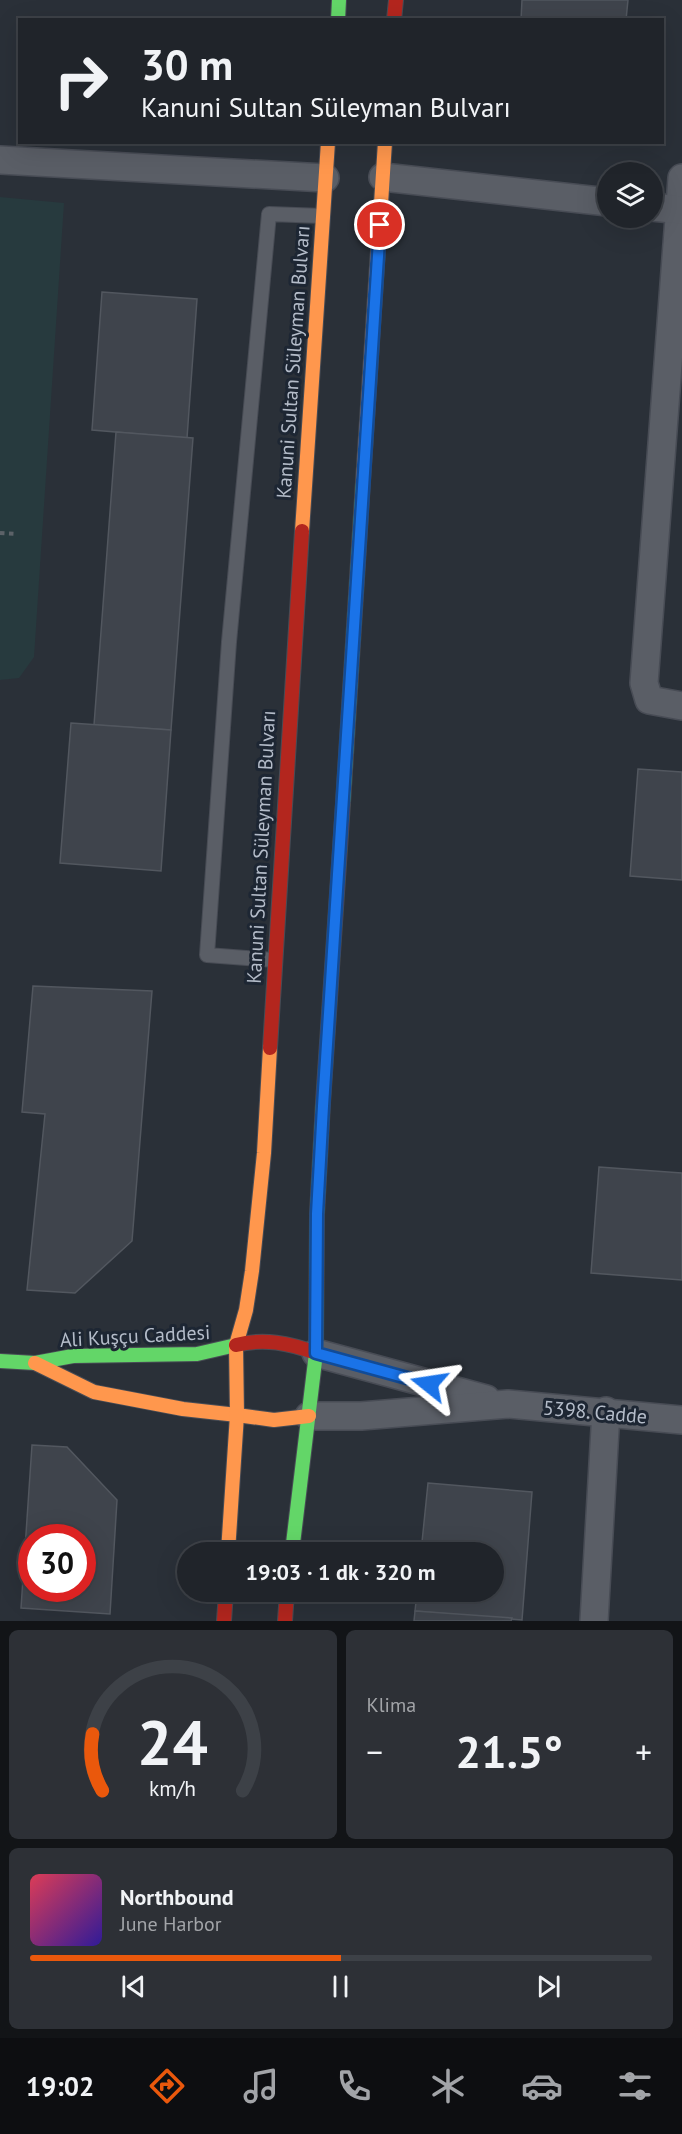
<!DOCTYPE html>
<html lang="tr">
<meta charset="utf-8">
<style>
body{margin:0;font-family:"PT Sans",sans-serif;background:#2d3036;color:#f1f3f6;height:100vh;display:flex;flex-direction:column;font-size:22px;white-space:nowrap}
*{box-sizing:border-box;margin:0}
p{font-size:20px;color:#a2a4a8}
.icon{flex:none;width:33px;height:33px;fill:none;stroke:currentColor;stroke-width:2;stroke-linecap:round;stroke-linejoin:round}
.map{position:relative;height:1621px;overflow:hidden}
.side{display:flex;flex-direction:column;gap:9px;padding:9px;background:#121417;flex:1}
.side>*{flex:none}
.banner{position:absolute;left:18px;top:18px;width:646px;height:126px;border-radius:0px;box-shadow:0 6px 24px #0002,0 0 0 2px #3d4147;background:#20242a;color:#f1f3f6;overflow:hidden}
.tools{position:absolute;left:597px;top:162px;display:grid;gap:12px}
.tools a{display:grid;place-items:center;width:66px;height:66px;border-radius:50%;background:#20242a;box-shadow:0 6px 24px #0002,0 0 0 2px #3d4147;font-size:30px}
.speed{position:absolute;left:18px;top:1524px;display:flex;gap:12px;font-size:30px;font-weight:700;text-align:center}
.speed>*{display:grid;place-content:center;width:78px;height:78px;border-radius:50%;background:#20242a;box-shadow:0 6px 24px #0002,0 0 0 2px #3d4147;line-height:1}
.speed .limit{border:9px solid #d22;background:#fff;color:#111}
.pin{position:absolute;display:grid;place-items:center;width:51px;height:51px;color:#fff;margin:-26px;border:3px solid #fff;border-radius:50%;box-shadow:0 2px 6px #0007}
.me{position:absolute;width:66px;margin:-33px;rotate:285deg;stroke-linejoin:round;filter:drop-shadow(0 0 4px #0008)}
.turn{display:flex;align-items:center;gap:21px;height:126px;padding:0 24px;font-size:27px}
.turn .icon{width:78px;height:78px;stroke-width:2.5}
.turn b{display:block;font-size:42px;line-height:51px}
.big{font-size:45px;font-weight:700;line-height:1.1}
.side .card{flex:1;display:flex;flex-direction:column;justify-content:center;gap:9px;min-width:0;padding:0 21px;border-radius:9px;background:#2d3036}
.side .dial{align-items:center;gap:0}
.dial svg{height:156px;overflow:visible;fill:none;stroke:#3d4147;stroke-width:7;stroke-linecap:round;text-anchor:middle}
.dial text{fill:#f1f3f6;stroke:none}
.song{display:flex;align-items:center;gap:18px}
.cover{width:72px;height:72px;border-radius:9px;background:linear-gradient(135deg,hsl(350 70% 55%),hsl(250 70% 35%))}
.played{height:6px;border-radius:3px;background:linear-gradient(90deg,#ea580c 50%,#3d4147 50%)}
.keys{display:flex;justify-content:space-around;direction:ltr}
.heat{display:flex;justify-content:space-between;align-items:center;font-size:33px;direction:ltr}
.side .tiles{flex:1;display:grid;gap:9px;grid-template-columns:1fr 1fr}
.card:last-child{grid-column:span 2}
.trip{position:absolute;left:177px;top:1542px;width:327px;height:60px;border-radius:30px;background:#20242a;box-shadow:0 6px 24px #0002,0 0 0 2px #3d4147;font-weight:700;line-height:60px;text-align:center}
.tab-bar{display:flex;height:96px;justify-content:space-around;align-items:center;background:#0d0e11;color:#a2a4a8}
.tab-bar .icon{width:42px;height:42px}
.tab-bar .current{color:#ea580c}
.tab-bar b{font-size:27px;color:#f1f3f6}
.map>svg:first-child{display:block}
</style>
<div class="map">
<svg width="682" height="1621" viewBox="0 0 682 1621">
<rect width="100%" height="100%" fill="#2a3038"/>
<polygon fill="#273a3e" points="0,197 64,203 34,657 19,678 0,680"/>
<g fill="#3f444c" stroke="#52575f" stroke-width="1.5" fill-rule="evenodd">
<polygon points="522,0 628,0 626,20 521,20"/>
<polygon points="102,292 197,299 187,438 92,430"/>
<polygon points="116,432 193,438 171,730 94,725"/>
<polygon points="71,723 171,730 161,871 60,863"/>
<polygon points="638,769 682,772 682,880 630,876"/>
<polygon points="33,986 152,991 132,1241 75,1293 27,1290 45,1114 22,1112"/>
<polygon points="599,1167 682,1173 682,1280 591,1273"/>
<path d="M32,1445L67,1447L117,1500L110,1614L21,1608ZM32,1538H82V1588H32Z"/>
<polygon points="428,1483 532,1492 522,1620 415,1611 417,1592 494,1592 494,1552 421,1552"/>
<polygon points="415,1611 512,1618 511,1621 414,1621"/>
</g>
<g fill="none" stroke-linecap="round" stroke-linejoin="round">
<g stroke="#484c55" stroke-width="16">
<polyline id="lane" points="274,960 207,955 229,642 269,214 323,216"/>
</g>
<g stroke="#484c55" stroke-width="30">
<g id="street">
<polyline points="0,160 325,178"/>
<polyline points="383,177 608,202"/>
<polyline points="682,178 644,683 649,700 682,706"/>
<polyline points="652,207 682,210"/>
<polyline points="316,1353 486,1399"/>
<polyline points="309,1416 361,1416 508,1404 682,1420"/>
<polyline points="594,1621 606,1411"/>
</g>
</g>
<g stroke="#484c55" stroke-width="16">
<g id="fast">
<polyline points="338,20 339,0"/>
<polyline points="343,803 363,482"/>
<polyline points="0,1361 35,1363 73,1356 197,1354 236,1345"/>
<polyline points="292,1552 316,1353 317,1214 323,1103"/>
</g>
</g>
<g stroke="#484c55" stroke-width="16">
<g id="slow">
<polyline points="363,482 385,142"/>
<polyline points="302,531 328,142"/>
<polyline points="35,1363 94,1392 183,1409 237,1415"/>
<polyline points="237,1415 274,1420 309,1416"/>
<polyline points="228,1552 237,1415 236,1345 246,1310 252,1271 264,1153 270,1048"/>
</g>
</g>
<g stroke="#484c55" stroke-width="16">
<g id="jam">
<polyline points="394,20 396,0"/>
<polyline points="270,1048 302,531"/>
<polyline points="323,1103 343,803"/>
<path d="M236,1345C264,1338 289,1343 316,1353"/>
<polyline points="224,1621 226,1592"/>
<polyline points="285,1621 287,1592"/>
</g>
</g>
<polyline stroke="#5c6268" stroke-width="4" stroke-dasharray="4.5 4.5" stroke-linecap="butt" points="0,533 17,534"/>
<use href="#lane" stroke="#5a5e66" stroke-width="14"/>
<use href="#street" stroke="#5a5e66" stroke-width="27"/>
<use href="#fast" stroke="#63d668" stroke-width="14"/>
<use href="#slow" stroke="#ff974d" stroke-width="14"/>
<use href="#jam" stroke="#b3261e" stroke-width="14"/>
</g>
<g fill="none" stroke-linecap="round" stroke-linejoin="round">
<g stroke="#114b97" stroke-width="15">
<polyline id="route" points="380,225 323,1106 317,1214 316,1353 429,1384"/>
</g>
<use href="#route" stroke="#1a73e8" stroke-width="10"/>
</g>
<g text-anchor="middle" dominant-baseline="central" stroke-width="6" stroke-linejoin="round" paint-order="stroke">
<g font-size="20" fill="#b4bcc9" stroke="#1d2633">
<text transform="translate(293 362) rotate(-86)">Kanuni Sultan Süleyman Bulvarı</text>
<text transform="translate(261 847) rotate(-87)">Kanuni Sultan Süleyman Bulvarı</text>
<text transform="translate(135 1336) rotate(-3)">Ali Kuşçu Caddesi</text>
<text transform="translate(595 1412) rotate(5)">5398. Cadde</text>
</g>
</g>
</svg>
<div class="tools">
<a><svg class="icon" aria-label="layers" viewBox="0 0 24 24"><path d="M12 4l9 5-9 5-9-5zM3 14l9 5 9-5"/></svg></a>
</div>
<div class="speed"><div class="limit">30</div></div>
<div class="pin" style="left:380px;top:225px;background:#d93025"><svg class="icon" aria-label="arrive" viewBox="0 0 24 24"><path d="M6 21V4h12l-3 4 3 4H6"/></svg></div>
<svg class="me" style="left:429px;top:1384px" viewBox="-20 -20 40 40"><path d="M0-17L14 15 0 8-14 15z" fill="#1a73e8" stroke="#fff" stroke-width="4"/></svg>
<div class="trip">19:03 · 1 dk · 320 m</div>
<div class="banner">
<div class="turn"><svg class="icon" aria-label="right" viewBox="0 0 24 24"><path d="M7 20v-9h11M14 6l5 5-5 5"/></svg><div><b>30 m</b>Kanuni Sultan Süleyman Bulvarı</div></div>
</div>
</div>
<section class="side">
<div class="tiles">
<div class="card dial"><svg viewBox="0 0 100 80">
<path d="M14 69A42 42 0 1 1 86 69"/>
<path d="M14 69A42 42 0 0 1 9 40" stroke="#ea580c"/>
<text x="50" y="56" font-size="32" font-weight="700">24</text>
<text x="50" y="72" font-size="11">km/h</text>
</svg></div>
<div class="card"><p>Klima</p>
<div class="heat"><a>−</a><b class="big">21.5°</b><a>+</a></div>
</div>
<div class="card">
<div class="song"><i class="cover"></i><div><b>Northbound</b><p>June Harbor</p></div></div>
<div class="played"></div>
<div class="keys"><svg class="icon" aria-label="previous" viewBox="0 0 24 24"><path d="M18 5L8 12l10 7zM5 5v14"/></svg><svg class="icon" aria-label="pause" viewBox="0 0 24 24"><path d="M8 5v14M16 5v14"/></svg><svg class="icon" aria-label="next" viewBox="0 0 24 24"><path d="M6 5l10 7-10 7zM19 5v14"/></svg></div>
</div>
</div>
</section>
<nav class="tab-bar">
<b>19:02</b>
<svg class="icon current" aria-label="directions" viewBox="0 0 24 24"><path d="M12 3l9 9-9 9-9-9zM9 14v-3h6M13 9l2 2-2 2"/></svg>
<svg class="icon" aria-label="music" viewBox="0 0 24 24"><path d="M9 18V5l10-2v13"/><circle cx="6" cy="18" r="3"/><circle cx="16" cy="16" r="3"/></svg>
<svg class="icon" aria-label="phone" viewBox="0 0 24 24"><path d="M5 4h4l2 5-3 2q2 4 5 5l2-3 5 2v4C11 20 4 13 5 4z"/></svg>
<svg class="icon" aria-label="climate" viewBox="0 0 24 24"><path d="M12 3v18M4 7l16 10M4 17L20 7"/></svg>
<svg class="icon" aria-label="car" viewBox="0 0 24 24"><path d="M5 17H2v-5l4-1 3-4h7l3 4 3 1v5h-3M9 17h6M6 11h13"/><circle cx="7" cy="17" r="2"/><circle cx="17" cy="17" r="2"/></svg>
<svg class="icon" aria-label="filters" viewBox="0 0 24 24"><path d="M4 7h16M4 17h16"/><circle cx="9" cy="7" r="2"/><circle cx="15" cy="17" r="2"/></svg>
</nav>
